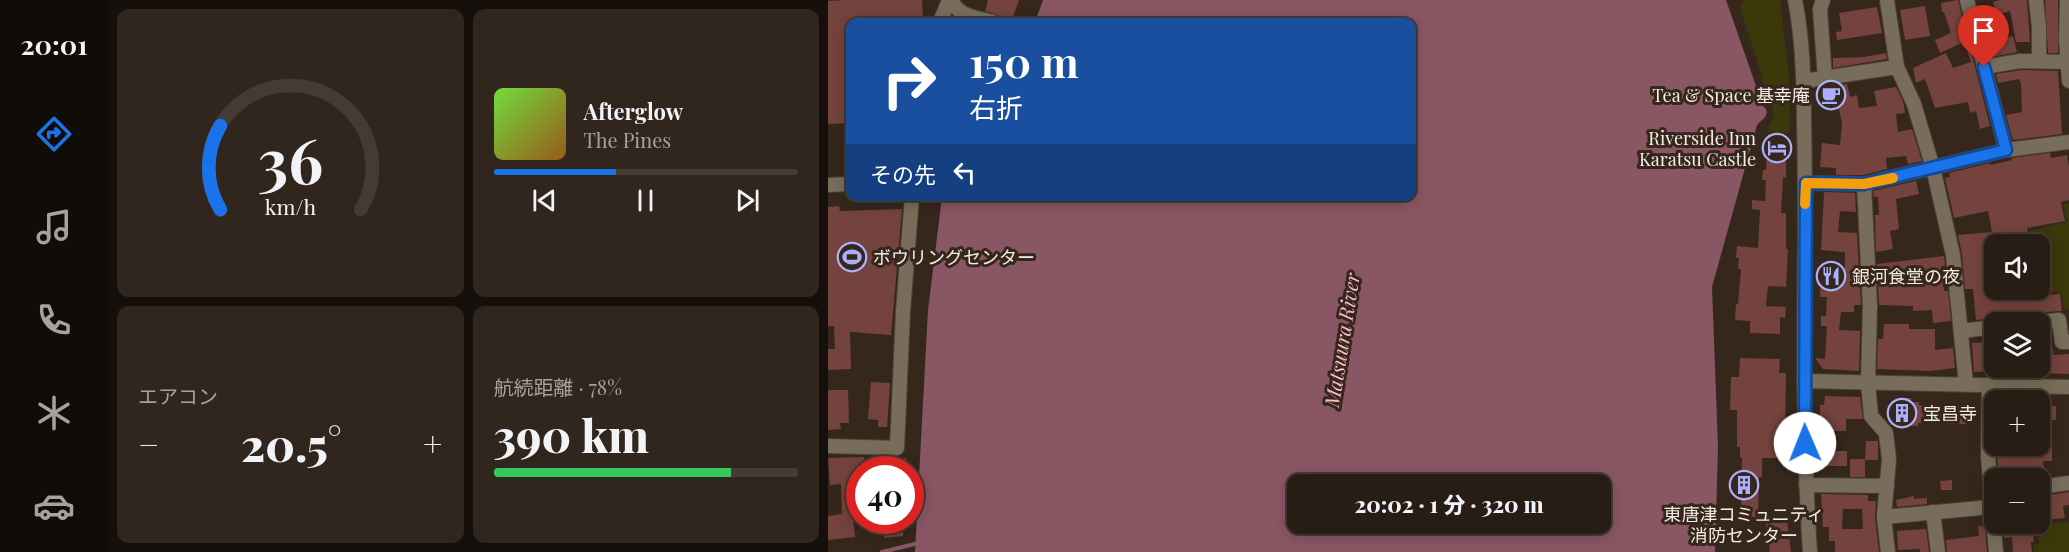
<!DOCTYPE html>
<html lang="ja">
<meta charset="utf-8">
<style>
body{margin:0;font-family:"Playfair Display","Noto Sans JP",serif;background:#30261e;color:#f1f3f6;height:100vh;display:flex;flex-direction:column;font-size:22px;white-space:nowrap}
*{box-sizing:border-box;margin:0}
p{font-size:20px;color:#a5a2a0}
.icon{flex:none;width:33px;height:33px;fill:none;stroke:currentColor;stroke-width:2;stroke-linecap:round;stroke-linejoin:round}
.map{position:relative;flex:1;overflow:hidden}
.side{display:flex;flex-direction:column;gap:9px;padding:9px;background:#16100c;width:720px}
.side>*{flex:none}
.guide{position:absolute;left:18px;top:18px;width:570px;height:183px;border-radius:12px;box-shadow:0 3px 15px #0003,0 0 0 2px #443b34;background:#1a4fa0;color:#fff;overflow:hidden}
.controls{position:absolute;left:1156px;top:234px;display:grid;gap:12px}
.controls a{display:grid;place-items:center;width:66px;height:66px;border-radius:12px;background:#281d15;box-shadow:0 3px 15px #0003,0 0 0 2px #443b34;font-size:30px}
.speed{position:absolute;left:18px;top:456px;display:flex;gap:12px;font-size:30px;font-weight:700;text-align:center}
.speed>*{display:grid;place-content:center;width:78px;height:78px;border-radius:50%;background:#281d15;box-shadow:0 3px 15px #0003,0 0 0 2px #443b34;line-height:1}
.speed .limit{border:9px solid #d22;background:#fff;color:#111}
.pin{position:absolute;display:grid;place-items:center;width:51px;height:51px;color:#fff;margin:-62px -26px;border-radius:50% 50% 50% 0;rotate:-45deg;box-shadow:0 0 6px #0007}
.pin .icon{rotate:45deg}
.me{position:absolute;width:66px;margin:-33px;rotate:359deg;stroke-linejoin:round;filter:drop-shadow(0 0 4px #0008)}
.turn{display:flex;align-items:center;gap:21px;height:126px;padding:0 24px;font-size:27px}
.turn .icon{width:78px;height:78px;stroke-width:2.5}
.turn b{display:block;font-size:42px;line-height:51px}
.then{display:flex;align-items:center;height:57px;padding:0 24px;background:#0003;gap:12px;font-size:22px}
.big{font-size:45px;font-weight:800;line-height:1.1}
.side .tile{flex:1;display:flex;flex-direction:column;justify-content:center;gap:9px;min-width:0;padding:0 21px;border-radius:12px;background:#30261e}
.side .dial{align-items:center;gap:0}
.dial svg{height:156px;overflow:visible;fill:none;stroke:#443b34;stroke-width:7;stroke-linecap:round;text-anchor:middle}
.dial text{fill:#f1f3f6;stroke:none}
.song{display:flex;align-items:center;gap:18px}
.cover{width:72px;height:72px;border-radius:9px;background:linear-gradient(135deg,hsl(100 70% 55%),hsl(30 70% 35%))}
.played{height:6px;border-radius:3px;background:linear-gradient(90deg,#1a73e8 40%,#443b34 40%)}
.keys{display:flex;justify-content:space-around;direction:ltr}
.heat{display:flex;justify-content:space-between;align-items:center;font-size:33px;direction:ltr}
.charge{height:9px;border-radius:4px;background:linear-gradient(90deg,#34c759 78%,#443b34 0)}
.side .tiles{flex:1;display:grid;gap:9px;grid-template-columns:repeat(2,1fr)}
.trip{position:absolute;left:459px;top:474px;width:324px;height:60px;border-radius:12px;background:#281d15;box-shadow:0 3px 15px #0003,0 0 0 2px #443b34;font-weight:800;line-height:60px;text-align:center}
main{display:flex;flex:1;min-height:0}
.tabs{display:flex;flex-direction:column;width:108px;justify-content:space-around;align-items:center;background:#100c08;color:#a5a2a0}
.tabs .icon{width:42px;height:42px}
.tabs .selected{color:#1a73e8}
.tabs b{font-size:27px;color:#f1f3f6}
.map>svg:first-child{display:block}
</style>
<main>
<nav class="tabs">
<b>20:01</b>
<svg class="icon selected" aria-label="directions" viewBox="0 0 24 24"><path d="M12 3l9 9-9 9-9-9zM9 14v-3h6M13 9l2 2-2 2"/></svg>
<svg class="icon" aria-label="music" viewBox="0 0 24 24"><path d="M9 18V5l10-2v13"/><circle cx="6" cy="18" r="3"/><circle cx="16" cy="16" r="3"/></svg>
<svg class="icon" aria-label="phone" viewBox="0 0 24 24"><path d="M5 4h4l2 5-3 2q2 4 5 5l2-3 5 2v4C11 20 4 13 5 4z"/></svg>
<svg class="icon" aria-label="climate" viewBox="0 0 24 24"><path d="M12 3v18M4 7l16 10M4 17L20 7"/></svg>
<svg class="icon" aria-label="car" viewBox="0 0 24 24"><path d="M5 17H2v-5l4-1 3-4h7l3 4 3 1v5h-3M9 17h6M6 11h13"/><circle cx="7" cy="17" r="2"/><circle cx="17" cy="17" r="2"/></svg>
</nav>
<section class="side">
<div class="tiles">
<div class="tile dial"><svg viewBox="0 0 100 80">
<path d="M14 69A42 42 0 1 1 86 69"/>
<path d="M14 69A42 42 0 0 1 14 26" stroke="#1a73e8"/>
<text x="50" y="56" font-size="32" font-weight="700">36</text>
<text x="50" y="72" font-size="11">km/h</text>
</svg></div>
<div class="tile">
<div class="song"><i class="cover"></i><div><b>Afterglow</b><p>The Pines</p></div></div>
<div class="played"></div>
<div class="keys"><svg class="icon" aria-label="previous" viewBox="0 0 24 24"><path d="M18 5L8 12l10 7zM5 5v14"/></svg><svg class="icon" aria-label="pause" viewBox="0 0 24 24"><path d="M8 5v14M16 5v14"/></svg><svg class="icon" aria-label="next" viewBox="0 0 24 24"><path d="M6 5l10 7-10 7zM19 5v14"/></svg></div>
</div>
<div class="tile"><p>エアコン</p>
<div class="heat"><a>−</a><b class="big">20.5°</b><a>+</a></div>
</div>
<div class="tile"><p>航続距離 · 78%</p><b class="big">390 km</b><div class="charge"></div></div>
</div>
</section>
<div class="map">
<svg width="1241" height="552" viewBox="0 0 1241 552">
<rect width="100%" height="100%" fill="#36271c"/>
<g fill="#3b390a">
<polygon points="916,0 952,0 961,77 962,133 939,132 946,115 912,7"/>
<polygon points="1241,203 1241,309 1236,309 1233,291 1211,292 1212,244 1204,244 1202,231 1239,222 1235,204"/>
<polygon points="1241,522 1241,552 1206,552 1205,545 1211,544 1209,524"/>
</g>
<path fill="#895664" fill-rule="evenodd" d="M215,0H898L935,106L938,109C941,117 934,119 929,125L884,287L890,447L887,552H87L100,310L114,197L584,196V22H207ZM470,484H772V524H470Z"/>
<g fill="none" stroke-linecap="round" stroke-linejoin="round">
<polyline stroke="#895664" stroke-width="4" points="54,552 91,543"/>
</g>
<g fill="#74433d" fill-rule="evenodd">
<polygon points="17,0 94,0 95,22 22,22 22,123 0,124 0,1"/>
<polygon points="160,0 191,0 184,20 157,11"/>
<polygon points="1130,0 1162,126 1152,129 1148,111 1142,113 1140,102 1107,108 1097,79 1088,83 1085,68 1118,53 1125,68 1143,62 1136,42 1112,53 1107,40 1123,33 1116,12 1114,12 1113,3"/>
<polygon points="1172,0 1199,0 1202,42 1188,42 1182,11 1168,15 1165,2"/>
<polygon points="1217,0 1230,0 1230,53 1220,53"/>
<polygon points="1097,6 1102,36 1077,40 1072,10"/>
<polygon points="1049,7 1054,33 1009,40 1008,32 1014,31 1011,13"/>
<polygon points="1185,36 1189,52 1163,57 1159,42"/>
<polygon points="1058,53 1059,59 1005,68 1005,58 1035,57"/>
<polygon points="1193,70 1230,71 1234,134 1185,140 1178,115 1194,112 1193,84 1191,79 1170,83 1168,74"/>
<polygon points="1019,84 1022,97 1029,95 1031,108 1049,106 1046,91 1068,87 1075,101 1077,113 1068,114 1070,132 1084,129 1094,161 1080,164 1078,156 1058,158 1059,169 1035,175 1008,175 1008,168 992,167 994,143 1012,145 1014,123 1011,109 993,108 994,96 1003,86"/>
<polygon points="940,134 958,136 958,178 955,177 953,213 958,213 958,249 960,249 958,287 940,286 938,306 958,307 957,318 952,317 952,334 922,333 922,321 907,320 908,304 910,304 913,269 910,269 911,258 908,258 909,246 930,248 932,210 924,209 924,200 937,201 938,180 934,180 935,170 938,170"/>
<polygon points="1222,153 1223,158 1239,155 1241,167 1241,200 1233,202 1237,221 1199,228 1201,244 1167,244 1167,255 1165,255 1167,301 1232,294 1234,311 1162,315 1163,318 1148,320 1145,289 1137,289 1134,254 1130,235 1164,232 1160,211 1126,218 1117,178 1122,177 1121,173 1162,163 1162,165 1184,160 1183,158"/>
<polygon points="1088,181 1091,194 1068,199 1071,229 1062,231 1065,249 1048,252 1047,215 1051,215 1050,197 1046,197 1045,191"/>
<polygon points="996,192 1027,193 1028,212 1012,211 1010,232 1029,233 1033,305 1026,305 1026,312 1013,312 1011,330 1032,331 1031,371 995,369 987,358 997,359 999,326 993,326 993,316 998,316 999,297 992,297 993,269 1017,270 1017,252 993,250"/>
<polygon points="11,206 12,211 74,209 63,335 22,332 23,369 0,370 0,349 7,349 6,326 0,326 0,207"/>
<polygon points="1116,256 1117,266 1113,266 1116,291 1120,291 1123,321 1105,323 1104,310 1085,311 1085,306 1051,305 1049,264"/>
<polygon points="1056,324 1081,324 1081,329 1107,329 1107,350 1125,348 1127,368 1103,371 1049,369 1050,339 1055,339"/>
<polygon points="1223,336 1225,355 1241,354 1241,374 1212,373 1212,337"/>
<polygon points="1160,342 1163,371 1146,372 1144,343"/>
<polygon points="912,358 952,359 951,373 958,373 957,437 949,437 949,458 934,458 934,477 931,477 930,517 913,517 914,458 912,457 912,447 909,447 909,410 902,410 903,377 911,377"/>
<polygon points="43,382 62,383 59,427 50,427 50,420 40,419"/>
<polygon points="0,390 20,390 21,423 12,423 13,429 0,430"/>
<polygon points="997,396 1032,397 1035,419 1018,419 1018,431 997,431 997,421 992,421 992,405 996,405"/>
<polygon points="1071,398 1083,398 1083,402 1091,402 1091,405 1139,406 1138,424 1090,423 1090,426 1063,425 1063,401 1071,402"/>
<polygon points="1212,406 1228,406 1228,420 1224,420 1224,461 1215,461 1217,477 1187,478 1186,475 1171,475 1169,454 1190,453 1190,446 1212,446"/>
<polygon points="1038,441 1050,441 1050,460 1037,460"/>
<rect x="998" y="451" width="21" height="15"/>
<polygon points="36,457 37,470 32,470 32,510 24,511 27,537 0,540 0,516 14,514 13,484 2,485 0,458"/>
<rect x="55" y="458" width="23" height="12"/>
<rect x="1022" y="459" width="15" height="18"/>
<polygon points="1124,480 1124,490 1113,490 1112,481"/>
<polygon points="1241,492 1241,505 1235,506 1237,518 1216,520 1214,496"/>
<path d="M993,494L1040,495V501H1048L1047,518L1051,552H1007V541H1001V527H995ZM1015,509H1034L1035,529H1014Z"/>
<polygon points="1086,496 1086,499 1099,498 1099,504 1069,507 1068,500"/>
<polygon points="56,520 75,520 75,536 56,538"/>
<polygon points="959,520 963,552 942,552 938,523"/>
<polygon points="1175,524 1191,524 1192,534 1205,533 1206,542 1203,542 1204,552 1185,552 1184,537 1176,538"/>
<polygon points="1150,526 1157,526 1159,552 1119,552 1118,540 1151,536"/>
<polygon points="1098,529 1101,552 1092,552 1092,549 1070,550 1069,531"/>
</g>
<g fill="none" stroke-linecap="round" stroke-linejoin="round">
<g stroke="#514238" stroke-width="16">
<g id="minor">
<path d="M124,0C128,16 151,18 165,22"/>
<path d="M967,0C975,40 976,82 976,123C977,162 977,202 977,242C976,345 975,449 982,552"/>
<polyline points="995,0 992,9 997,79"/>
<polyline points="1059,0 1069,67 1086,104 1105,168 1125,255 1138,384"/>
<polyline points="1139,0 1178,150"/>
<polyline points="1208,0 1211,27 1211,61"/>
<polyline points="1239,0 1238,40 1241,81"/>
<polyline points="112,22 121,0"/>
<polyline points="1156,67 1192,61 1240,62"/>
<polyline points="976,81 1069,67"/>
<polyline points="978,183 1036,184 1178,150 1241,142"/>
<polyline points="1036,184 1042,307 1040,382 1043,416 1058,433 1061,459 1056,517 1060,552"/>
<polyline points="0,185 22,184"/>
<polyline points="1211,322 1231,320 1234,342 1241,342"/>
<polyline points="1133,331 1167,327"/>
<polyline points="976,381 1241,387"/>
<polyline points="1161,385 1160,456 1168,552"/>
<polyline points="0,446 69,448 75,312 84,196"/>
<polyline points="978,485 1059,486"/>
<polyline points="1212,487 1241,483"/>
<polyline points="1105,512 1110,552"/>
<polyline points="1056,517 1163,507"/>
</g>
</g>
<use href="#minor" stroke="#776d5a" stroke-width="14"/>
</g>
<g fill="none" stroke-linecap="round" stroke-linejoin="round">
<g stroke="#114b97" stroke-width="15">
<polyline id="route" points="977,443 978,183 1036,184 1178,150 1156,67"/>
</g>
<use href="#route" stroke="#1a73e8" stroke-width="10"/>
<polyline stroke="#f59e0b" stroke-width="10" points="977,204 978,183 1036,184 1065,178"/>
</g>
<defs>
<g id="cafe-ring" transform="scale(1.5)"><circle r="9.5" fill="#36271c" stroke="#acaffb" stroke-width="1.5"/><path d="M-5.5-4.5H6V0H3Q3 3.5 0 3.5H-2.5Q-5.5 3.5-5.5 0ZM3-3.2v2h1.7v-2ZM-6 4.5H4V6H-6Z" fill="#acaffb"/></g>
<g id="hotel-ring" transform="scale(1.5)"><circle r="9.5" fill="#36271c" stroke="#acaffb" stroke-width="1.5"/><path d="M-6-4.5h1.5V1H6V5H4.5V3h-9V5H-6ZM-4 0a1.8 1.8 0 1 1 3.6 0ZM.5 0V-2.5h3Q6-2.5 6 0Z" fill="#acaffb"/></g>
<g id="stadium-ring" transform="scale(1.5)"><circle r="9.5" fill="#36271c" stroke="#acaffb" stroke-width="1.5"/><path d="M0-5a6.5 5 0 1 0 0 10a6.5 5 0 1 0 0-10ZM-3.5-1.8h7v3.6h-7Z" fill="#acaffb"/></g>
<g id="restaurant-ring" transform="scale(1.5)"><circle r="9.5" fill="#36271c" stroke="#acaffb" stroke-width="1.5"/><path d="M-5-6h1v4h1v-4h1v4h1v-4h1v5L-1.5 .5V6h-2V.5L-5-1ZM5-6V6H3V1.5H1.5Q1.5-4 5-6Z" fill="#acaffb"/></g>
<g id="building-ring" transform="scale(1.5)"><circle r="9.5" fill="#36271c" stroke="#acaffb" stroke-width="1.5"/><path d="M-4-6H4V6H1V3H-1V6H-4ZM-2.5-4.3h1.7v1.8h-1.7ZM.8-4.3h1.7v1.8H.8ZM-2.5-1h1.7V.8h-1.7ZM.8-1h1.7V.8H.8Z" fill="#acaffb"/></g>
</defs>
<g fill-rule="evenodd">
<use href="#cafe-ring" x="1003" y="95"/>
<use href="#hotel-ring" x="949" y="148"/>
<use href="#stadium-ring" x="24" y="257"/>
<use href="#restaurant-ring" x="1003" y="276"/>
<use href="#building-ring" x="1074" y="413"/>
<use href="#building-ring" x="916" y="485"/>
</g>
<g text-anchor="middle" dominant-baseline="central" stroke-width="6" stroke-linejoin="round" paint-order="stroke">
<g font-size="18" fill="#f5ebe4" stroke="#36271c" text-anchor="start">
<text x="982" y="95" text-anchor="end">Tea &amp; Space 基幸庵</text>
<text x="928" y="138" text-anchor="end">Riverside Inn<tspan x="928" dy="21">Karatsu Castle</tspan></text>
<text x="45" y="257">ボウリングセンター</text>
<text x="1024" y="276">銀河食堂の夜</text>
<text x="1095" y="413">宝昌寺</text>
<text x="916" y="514" text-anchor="middle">東唐津コミュニティ<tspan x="916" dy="21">消防センター</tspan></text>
</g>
<g font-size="20" font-style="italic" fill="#febccd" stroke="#36271c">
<text transform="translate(513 340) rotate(-81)">Matsuura River</text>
</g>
</g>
</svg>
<div class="controls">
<a><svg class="icon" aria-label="sound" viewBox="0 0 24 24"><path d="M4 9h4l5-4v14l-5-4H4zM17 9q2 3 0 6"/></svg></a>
<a><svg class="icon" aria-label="layers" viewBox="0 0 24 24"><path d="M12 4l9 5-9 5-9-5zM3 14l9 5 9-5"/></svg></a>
<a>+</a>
<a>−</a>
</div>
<div class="speed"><div class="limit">40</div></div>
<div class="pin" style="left:1156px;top:67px;background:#d93025"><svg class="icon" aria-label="arrive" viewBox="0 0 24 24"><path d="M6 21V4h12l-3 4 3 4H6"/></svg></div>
<svg class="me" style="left:977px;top:443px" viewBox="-20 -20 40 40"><circle r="19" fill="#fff"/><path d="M0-13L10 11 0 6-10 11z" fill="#1a73e8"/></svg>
<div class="trip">20:02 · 1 分 · 320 m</div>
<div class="guide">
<div class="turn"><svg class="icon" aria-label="right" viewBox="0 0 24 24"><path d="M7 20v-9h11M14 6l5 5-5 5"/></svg><div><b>150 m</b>右折</div></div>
<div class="then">その先<svg class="icon" aria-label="left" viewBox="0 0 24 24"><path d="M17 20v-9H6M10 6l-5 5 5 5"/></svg></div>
</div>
</div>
</main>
